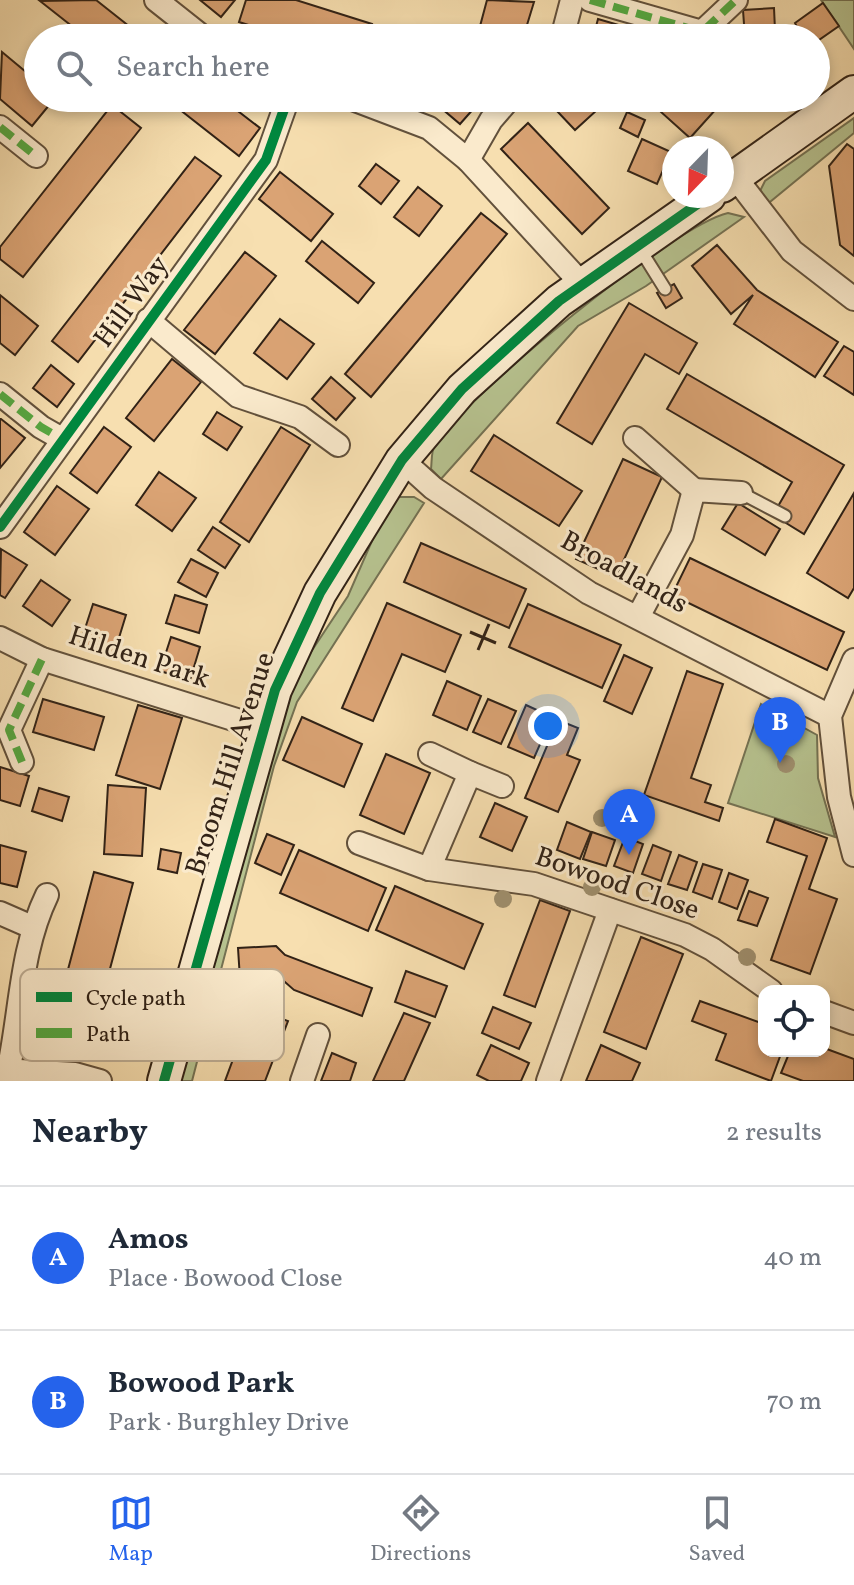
<!DOCTYPE html>
<html lang="en">
<head>
<meta charset="utf-8">
<style>
  body { margin:0; font-family:Vollkorn,serif; background:#f2f2f3; color:#1f2937 }
  .controls { position:absolute; right:24px; bottom:24px; display:grid; overflow:hidden; border-radius:16px; box-shadow:0 4px 12px #0003 }
  .controls button { width:72px; height:72px; display:grid; place-items:center; padding:0; border:0; border-bottom:2px solid #e0e1e3; background:#fff; color:#1f2937; font:40px sans-serif }
  .compass { position:absolute; left:662px; top:136px; width:72px; height:72px; border-radius:50%; background:#fff; box-shadow:0 4px 12px #0003; rotate:203deg }
  .you { position:absolute; left:548px; top:726px; width:28px; height:28px; margin:-20px; border:6px solid #fff; border-radius:50%; background:#1a73e8; box-shadow:0 0 0 12px #1a73e833 }
  .badge { display:grid; place-items:center; width:52px; height:52px; border-radius:50%; background:#2563eb; color:#fff; font-size:26px; font-weight:700 }
  .pin { position:absolute; translate:-50% -66px; filter:drop-shadow(0 2px 4px #0008) }
  .pin::after { content:''; position:absolute; top:42px; width:28px; height:24px; background:inherit; clip-path:polygon(0 0,100% 0,50% 100%) }
  .list { margin:0; padding:0; list-style:none }
  h2 { display:flex; justify-content:space-between; align-items:center; height:104px; margin:0; padding:0 32px; font-size:34px }
  h2 small { font-size:26px; font-weight:400; color:#747a83 }
  .list li { display:grid; grid-template-columns:52px 1fr auto; gap:24px; align-items:center; box-sizing:border-box; height:144px; padding:0 32px; border-top:2px solid #e0e1e3 }
  .list b { display:block; font-size:30px; white-space:nowrap }
  .list p { margin:0; font-size:26px; white-space:nowrap; color:#747a83 }
  .list em { font-size:26px; font-style:normal; color:#747a83 }
  .icon { flex:none; width:44px; height:44px; fill:none; stroke:currentColor; stroke-width:2; stroke-linecap:round; stroke-linejoin:round }
  .map { position:relative; flex:none; width:854px; height:1081px; overflow:hidden }
  .search { position:absolute; background:#fff; box-shadow:0 4px 12px #0003; left:24px; right:24px; top:24px; height:88px; display:flex; align-items:center; gap:20px; box-sizing:border-box; padding:0 28px; border-radius:44px; color:#747a83; font-size:30px }
  .sheet { height:392px; background:#fff }
  nav { display:flex; justify-content:space-around; align-items:center; box-sizing:border-box; height:112px; border-top:2px solid #e0e1e3; background:#fff; font-size:22px; color:#747a83 }
  nav a { display:grid; justify-items:center; gap:4px }
  nav .on { color:#2563eb }
  .map>svg:first-child { display:block }
</style>
</head>
<body>
<div class="map">
<svg width="854" height="1081" viewBox="0 0 854 1081">
  <rect width="100%" height="100%" fill="#f7dfb0"/>
  <filter id="stains"><feTurbulence type="fractalNoise" baseFrequency=".0025" numOctaves="4"/><feColorMatrix values="0 0 0 0 .2 0 0 0 0 .09 0 0 0 0 .02 0 0 0 .5 -.17"/></filter>
  <radialGradient id="worn" r=".72"><stop offset=".6" stop-color="#630" stop-opacity="0"/><stop offset="1" stop-color="#630" stop-opacity=".3"/></radialGradient>
  <!-- green -->
  <g fill="#b7c390" stroke="#747253" stroke-width="2">
    <path d="M 821,0 L 854,0 L 854,49 Z"/>
    <path d="M 854,118 L 854,133 L 765,206 L 760,191 L 765,181 Z"/>
    <path d="M 728,213 L 744,217 L 646,286 L 578,326 L 441,479 L 431,469 C 432,461 431,451 435,445 C 467,395 674,225 728,213 Z"/>
    <path d="M 395,497 L 414,497 L 424,503 L 297,702 L 274,766 L 192,1081 L 177,1081 L 295,676 L 348,596 L 385,511 Z"/>
    <path d="M 761,704 L 817,735 L 818,778 L 835,837 L 728,803 Z"/>
  </g>
  <!-- building -->
  <g fill="#daa374" stroke="#312216" stroke-width="2">
    <path d="M 96,0 L 144,38 L 87,38 L 40,1 Z"/>
    <path d="M 200,0 L 235,0 L 221,17 Z"/>
    <path d="M 246,0 L 296,0 L 372,24 L 370,31 L 392,38 L 290,38 L 239,22 Z"/>
    <path d="M 487,0 L 534,2 L 523,38 L 489,38 L 479,30 Z"/>
    <path d="M 823,3 L 839,26 L 816,42 L 816,38 L 805,38 L 800,31 L 796,32 L 796,38 L 745,38 L 743,10 L 774,8 L 775,30 L 798,29 L 795,23 Z"/>
    <path d="M 598,19 L 646,33 L 645,38 L 593,38 Z"/>
    <path d="M 2,52 L 38,82 L 38,98 L 55,98 L 32,126 L 0,99 Z"/>
    <path d="M 165,98 L 221,98 L 260,128 L 239,156 Z"/>
    <path d="M 437,98 L 483,98 L 460,124 L 434,102 Z"/>
    <path d="M 568,98 L 586,98 L 597,110 L 575,130 L 556,110 Z"/>
    <path d="M 673,98 L 726,98 L 690,138 L 661,112 Z"/>
    <path d="M 112,105 L 141,128 L 23,277 L 0,259 L 0,247 Z"/>
    <path d="M 627,112 L 645,120 L 638,137 L 620,128 Z"/>
    <path d="M 528,123 L 609,208 L 582,234 L 501,149 Z"/>
    <path d="M 642,139 L 671,152 L 657,184 L 628,171 Z"/>
    <path d="M 847,144 L 854,149 L 854,256 L 840,245 L 829,166 Z"/>
    <path d="M 195,157 L 221,176 L 78,362 L 52,341 Z"/>
    <path d="M 376,164 L 399,181 L 381,204 L 359,186 Z"/>
    <path d="M 280,172 L 333,214 L 311,241 L 259,199 Z"/>
    <path d="M 418,187 L 442,206 L 419,236 L 394,217 Z"/>
    <path d="M 481,213 L 507,234 L 371,397 L 345,374 Z"/>
    <path d="M 322,241 L 374,283 L 358,303 L 306,261 Z"/>
    <path d="M 717,245 L 757,290 L 838,342 L 815,377 L 734,324 L 753,295 L 731,314 L 692,266 Z"/>
    <path d="M 245,252 L 276,276 L 215,354 L 184,330 Z"/>
    <path d="M 674,284 L 682,298 L 666,308 L 657,293 Z"/>
    <path d="M 0,295 L 38,326 L 15,355 L 0,343 Z"/>
    <path d="M 629,303 L 697,343 L 679,374 L 645,354 L 592,444 L 557,423 Z"/>
    <path d="M 280,319 L 314,344 L 287,379 L 254,353 Z"/>
    <path d="M 844,346 L 854,352 L 854,395 L 824,376 Z"/>
    <path d="M 172,359 L 201,382 L 154,441 L 126,418 Z"/>
    <path d="M 51,365 L 74,384 L 57,407 L 33,388 Z"/>
    <path d="M 687,374 L 844,465 L 804,534 L 773,515 L 792,482 L 667,409 Z"/>
    <path d="M 331,377 L 355,398 L 336,420 L 312,399 Z"/>
    <path d="M 217,412 L 242,427 L 227,450 L 203,434 Z"/>
    <path d="M 1,419 L 25,438 L 0,468 L 0,419 Z"/>
    <path d="M 104,427 L 131,447 L 97,493 L 70,473 Z"/>
    <path d="M 281,427 L 310,445 L 249,542 L 220,522 Z"/>
    <path d="M 494,435 L 582,491 L 559,526 L 471,471 Z"/>
    <path d="M 623,459 L 662,477 L 616,577 L 576,559 Z"/>
    <path d="M 159,472 L 196,498 L 172,531 L 136,505 Z"/>
    <path d="M 57,486 L 89,509 L 55,555 L 24,532 Z"/>
    <path d="M 854,493 L 854,588 L 848,598 L 807,573 Z"/>
    <path d="M 738,503 L 780,529 L 765,555 L 722,529 Z"/>
    <path d="M 213,527 L 240,545 L 225,568 L 198,550 Z"/>
    <path d="M 421,543 L 526,589 L 509,628 L 404,582 Z"/>
    <path d="M 1,549 L 27,565 L 5,598 L 0,595 Z"/>
    <path d="M 690,558 L 844,632 L 827,670 L 672,595 Z"/>
    <path d="M 191,559 L 218,573 L 206,597 L 178,582 Z"/>
    <path d="M 41,580 L 70,600 L 52,626 L 23,606 Z"/>
    <path d="M 175,595 L 207,605 L 199,633 L 166,623 Z"/>
    <path d="M 387,603 L 461,635 L 445,672 L 402,654 L 373,721 L 342,708 Z"/>
    <path d="M 93,604 L 126,615 L 114,654 L 80,644 Z"/>
    <path d="M 528,604 L 621,645 L 602,688 L 509,647 Z"/>
    <path d="M 171,637 L 200,647 L 190,680 L 160,671 Z"/>
    <path d="M 624,655 L 652,668 L 632,714 L 604,701 Z"/>
    <path d="M 687,671 L 723,684 L 691,778 L 711,785 L 705,802 L 723,808 L 719,821 L 644,795 Z"/>
    <path d="M 447,681 L 481,696 L 467,730 L 433,715 Z"/>
    <path d="M 43,699 L 104,717 L 94,750 L 33,732 Z"/>
    <path d="M 488,699 L 516,711 L 501,744 L 473,732 Z"/>
    <path d="M 138,705 L 182,718 L 160,789 L 116,775 Z"/>
    <path d="M 526,705 L 552,717 L 534,758 L 508,747 Z"/>
    <path d="M 302,717 L 362,744 L 344,787 L 283,760 Z"/>
    <path d="M 558,720 L 578,728 L 567,755 L 580,760 L 558,812 L 525,798 Z"/>
    <path d="M 386,754 L 430,773 L 404,834 L 360,815 Z"/>
    <path d="M 0,767 L 29,776 L 20,806 L 0,800 Z"/>
    <path d="M 108,785 L 146,788 L 142,856 L 104,854 Z"/>
    <path d="M 39,788 L 69,797 L 62,821 L 32,811 Z"/>
    <path d="M 495,803 L 527,817 L 512,851 L 480,837 Z"/>
    <path d="M 775,819 L 827,838 L 809,889 L 837,899 L 810,974 L 771,960 L 807,856 L 767,842 Z"/>
    <path d="M 567,822 L 591,832 L 580,859 L 557,850 Z"/>
    <path d="M 592,832 L 615,840 L 606,866 L 583,859 Z"/>
    <path d="M 267,834 L 294,845 L 281,875 L 255,863 Z"/>
    <path d="M 625,837 L 643,844 L 633,873 L 614,866 Z"/>
    <path d="M 0,845 L 26,852 L 17,887 L 0,883 Z"/>
    <path d="M 653,845 L 671,852 L 661,881 L 642,874 Z"/>
    <path d="M 161,849 L 181,853 L 177,873 L 158,869 Z"/>
    <path d="M 299,850 L 386,888 L 368,931 L 280,893 Z"/>
    <path d="M 679,855 L 697,862 L 687,890 L 668,884 Z"/>
    <path d="M 703,864 L 722,870 L 712,899 L 693,892 Z"/>
    <path d="M 94,872 L 133,883 L 89,1047 L 50,1037 Z"/>
    <path d="M 729,873 L 748,880 L 737,909 L 719,902 Z"/>
    <path d="M 395,886 L 483,924 L 464,969 L 376,930 Z"/>
    <path d="M 749,891 L 768,898 L 757,926 L 738,920 Z"/>
    <path d="M 540,900 L 570,911 L 535,1007 L 504,995 Z"/>
    <path d="M 641,937 L 683,954 L 646,1049 L 604,1032 Z"/>
    <path d="M 276,946 L 285,955 L 372,988 L 362,1016 L 294,990 L 277,975 L 245,977 L 236,999 L 218,991 L 225,974 L 240,979 L 238,948 Z"/>
    <path d="M 406,971 L 447,986 L 435,1017 L 395,1002 Z"/>
    <path d="M 700,1001 L 764,1024 L 764,1051 L 782,1051 L 771,1081 L 716,1060 L 726,1034 L 692,1021 Z"/>
    <path d="M 493,1007 L 531,1023 L 519,1049 L 482,1033 Z"/>
    <path d="M 252,1008 L 288,1021 L 265,1081 L 225,1081 Z"/>
    <path d="M 404,1013 L 430,1023 L 404,1081 L 373,1081 Z"/>
    <path d="M 491,1045 L 529,1063 L 521,1081 L 489,1081 L 477,1075 Z"/>
    <path d="M 601,1045 L 640,1063 L 632,1081 L 586,1081 Z"/>
    <path d="M 824,1048 L 854,1059 L 854,1081 L 803,1081 L 781,1073 L 790,1051 L 824,1051 Z"/>
    <path d="M 332,1053 L 356,1063 L 350,1081 L 321,1081 Z"/>
  </g>
  <g fill="none" stroke-linecap="round" stroke-linejoin="round">
    <defs>
      <g id="lane">
        <path d="M 640,249 L 665,289"/>
        <path d="M 741,493 L 785,516"/>
      </g>
      <g id="street">
        <path d="M 156,0 L 204,38"/>
        <path d="M 590,0 L 702,32 L 736,0"/>
        <path d="M 562,38 L 572,0"/>
        <path d="M 350,98 L 429,128 L 468,160 L 582,284"/>
        <path d="M 0,127 L 36,156"/>
        <path d="M 468,160 L 491,120 L 510,98"/>
        <path d="M 735,177 L 792,251 L 854,299"/>
        <path d="M 148,320 L 238,396 L 300,417 L 338,445"/>
        <path d="M 0,394 L 41,427 L 62,439"/>
        <path d="M 635,438 L 694,490"/>
        <path d="M 402,460 L 433,488 L 589,593 L 830,716"/>
        <path d="M 0,527 L 266,160 L 288,98"/>
        <path d="M 638,617 L 682,535 L 694,490 L 741,493"/>
        <path d="M 0,638 L 42,659 L 262,728"/>
        <path d="M 854,660 L 830,716 L 839,797 L 854,855"/>
        <path d="M 430,754 L 470,773"/>
        <path d="M 22,762 L 9,730 L 42,659"/>
        <path d="M 359,843 L 429,869 L 534,884 L 685,935 L 712,949 L 771,991"/>
        <path d="M 429,869 L 470,773 L 502,786"/>
        <path d="M 0,913 L 32,927"/>
        <path d="M 824,1012 L 854,1023"/>
        <path d="M 0,1070 L 75,1074 L 100,1081"/>
        <path d="M 8,1072 C 21,1012 20,951 47,895"/>
        <path d="M 302,1081 L 318,1035"/>
        <path d="M 548,1081 L 610,910"/>
      </g>
      <g id="secondary">
        <path d="M 722,186 L 854,92"/>
        <path d="M 164,1081 L 275,690 L 320,593 L 402,460 L 462,389 L 559,301 L 709,196"/>
      </g>
    </defs>
    <!-- lane casing -->
    <use href="#lane" stroke="#62513c" stroke-width="15"/>
    <!-- street casing -->
    <use href="#street" stroke="#62513c" stroke-width="26"/>
    <!-- secondary casing -->
    <use href="#secondary" stroke="#312216" stroke-width="36"/>
    <!-- lane -->
    <use href="#lane" stroke="#faeacc" stroke-width="11"/>
    <!-- street -->
    <use href="#street" stroke="#faeacc" stroke-width="22"/>
    <!-- secondary -->
    <use href="#secondary" stroke="#faeacc" stroke-width="32"/>
    <!-- quiet -->
    <g stroke="#54aa42" stroke-width="8" stroke-dasharray="16 8" stroke-linecap="butt">
      <path d="M 590,0 L 702,32 L 736,0"/>
      <path d="M 0,127 L 36,156"/>
      <path d="M 0,394 L 41,427 L 62,439"/>
      <path d="M 22,762 L 9,730 L 42,659"/>
    </g>
    <defs>
      <g id="cycleway">
        <path d="M 0,527 L 266,160 L 288,98"/>
        <path d="M 164,1081 L 275,690 L 320,593 L 402,460 L 462,389 L 559,301 L 709,196"/>
      </g>
    </defs>
    <!-- cycleway casing -->
    <use href="#cycleway" stroke="#faeacc" stroke-width="15"/>
    <!-- cycleway -->
    <use href="#cycleway" stroke="#00873e" stroke-width="10"/>
  </g>
  <!-- trees -->
  <g fill="#a09170">
    <circle cx="786" cy="764" r="9"/>
    <circle cx="602" cy="818" r="9"/>
    <circle cx="592" cy="887" r="9"/>
    <circle cx="503" cy="899" r="9"/>
    <circle cx="747" cy="957" r="9"/>
  </g>
  <!-- ticks -->
  <path fill="none" stroke="#312216" stroke-width="3" d="M 470,632 L 496,643M 478,650 L 489,624"/>
  <g text-anchor="middle" dominant-baseline="central" stroke-width="6" stroke-linejoin="round" paint-order="stroke">
    <!-- street labels -->
    <g font-size="28" fill="#312216" stroke="#faeacc">
      <text transform="translate(132 302) rotate(-54)">Hill Way</text>
      <text transform="translate(624 573) rotate(29)">Broadlands</text>
      <text transform="translate(139 658) rotate(18)">Hilden Park</text>
      <text transform="translate(231 764) rotate(-72)">Broom Hill Avenue</text>
      <text transform="translate(617 884) rotate(19)">Bowood Close</text>
    </g>
  </g>
  <!-- legend -->
  <rect x="20" y="969" width="264" height="92" rx="12" fill="#faeacc" stroke="#beae95" stroke-width="2"/>
  <rect x="36" y="992" width="36" height="10" fill="#00873e"/>
  <rect x="36" y="1028" width="36" height="10" fill="#54aa42"/>
  <g font-size="22" fill="#312216">
    <text x="86" y="1005">Cycle path</text>
    <text x="86" y="1041">Path</text>
  </g>
  <rect width="100%" height="100%" filter="url(#stains)"/>
  <rect width="100%" height="100%" fill="url(#worn)"/>
</svg>
<div class="controls">
<button><svg class="icon" aria-label="locate" viewBox="0 0 24 24"><circle cx="12" cy="12" r="6"/><path d="M12 2v4M12 18v4M2 12h4M18 12h4"/></svg></button>
</div>
<svg class="compass" viewBox="-18 -18 36 36"><path d="M0-13l5 13h-10z" fill="#e53935"/><path d="M0 13l5-13h-10z" fill="#747a83"/></svg>
<div class="you"></div>
<div class="pin badge" style="left:629px;top:855px">A</div>
<div class="pin badge" style="left:780px;top:763px">B</div>
<div class="search"><svg class="icon" aria-label="search" viewBox="0 0 24 24"><circle cx="10" cy="10" r="6"/><path d="M15 15l6 6"/></svg>Search here</div>
</div>
<section class="sheet">
<h2>Nearby<small>2 results</small></h2>
<ul class="list">
<li><span class="badge">A</span><div><b>Amos</b><p>Place · Bowood Close</p></div><em>40 m</em></li>
<li><span class="badge">B</span><div><b>Bowood Park</b><p>Park · Burghley Drive</p></div><em>70 m</em></li>
</ul>
</section>
<nav>
<a class="on"><svg class="icon" aria-label="map" viewBox="0 0 24 24"><path d="M3 6l6-2 6 2 6-2v14l-6 2-6-2-6 2zM9 4v14M15 6v14"/></svg>Map</a>
<a><svg class="icon" aria-label="directions" viewBox="0 0 24 24"><path d="M12 3l9 9-9 9-9-9zM9 14v-3h6M13 9l2 2-2 2"/></svg>Directions</a>
<a><svg class="icon" aria-label="saved" viewBox="0 0 24 24"><path d="M7 4h10v16l-5-4-5 4z"/></svg>Saved</a>
</nav>
</body>
</html>
